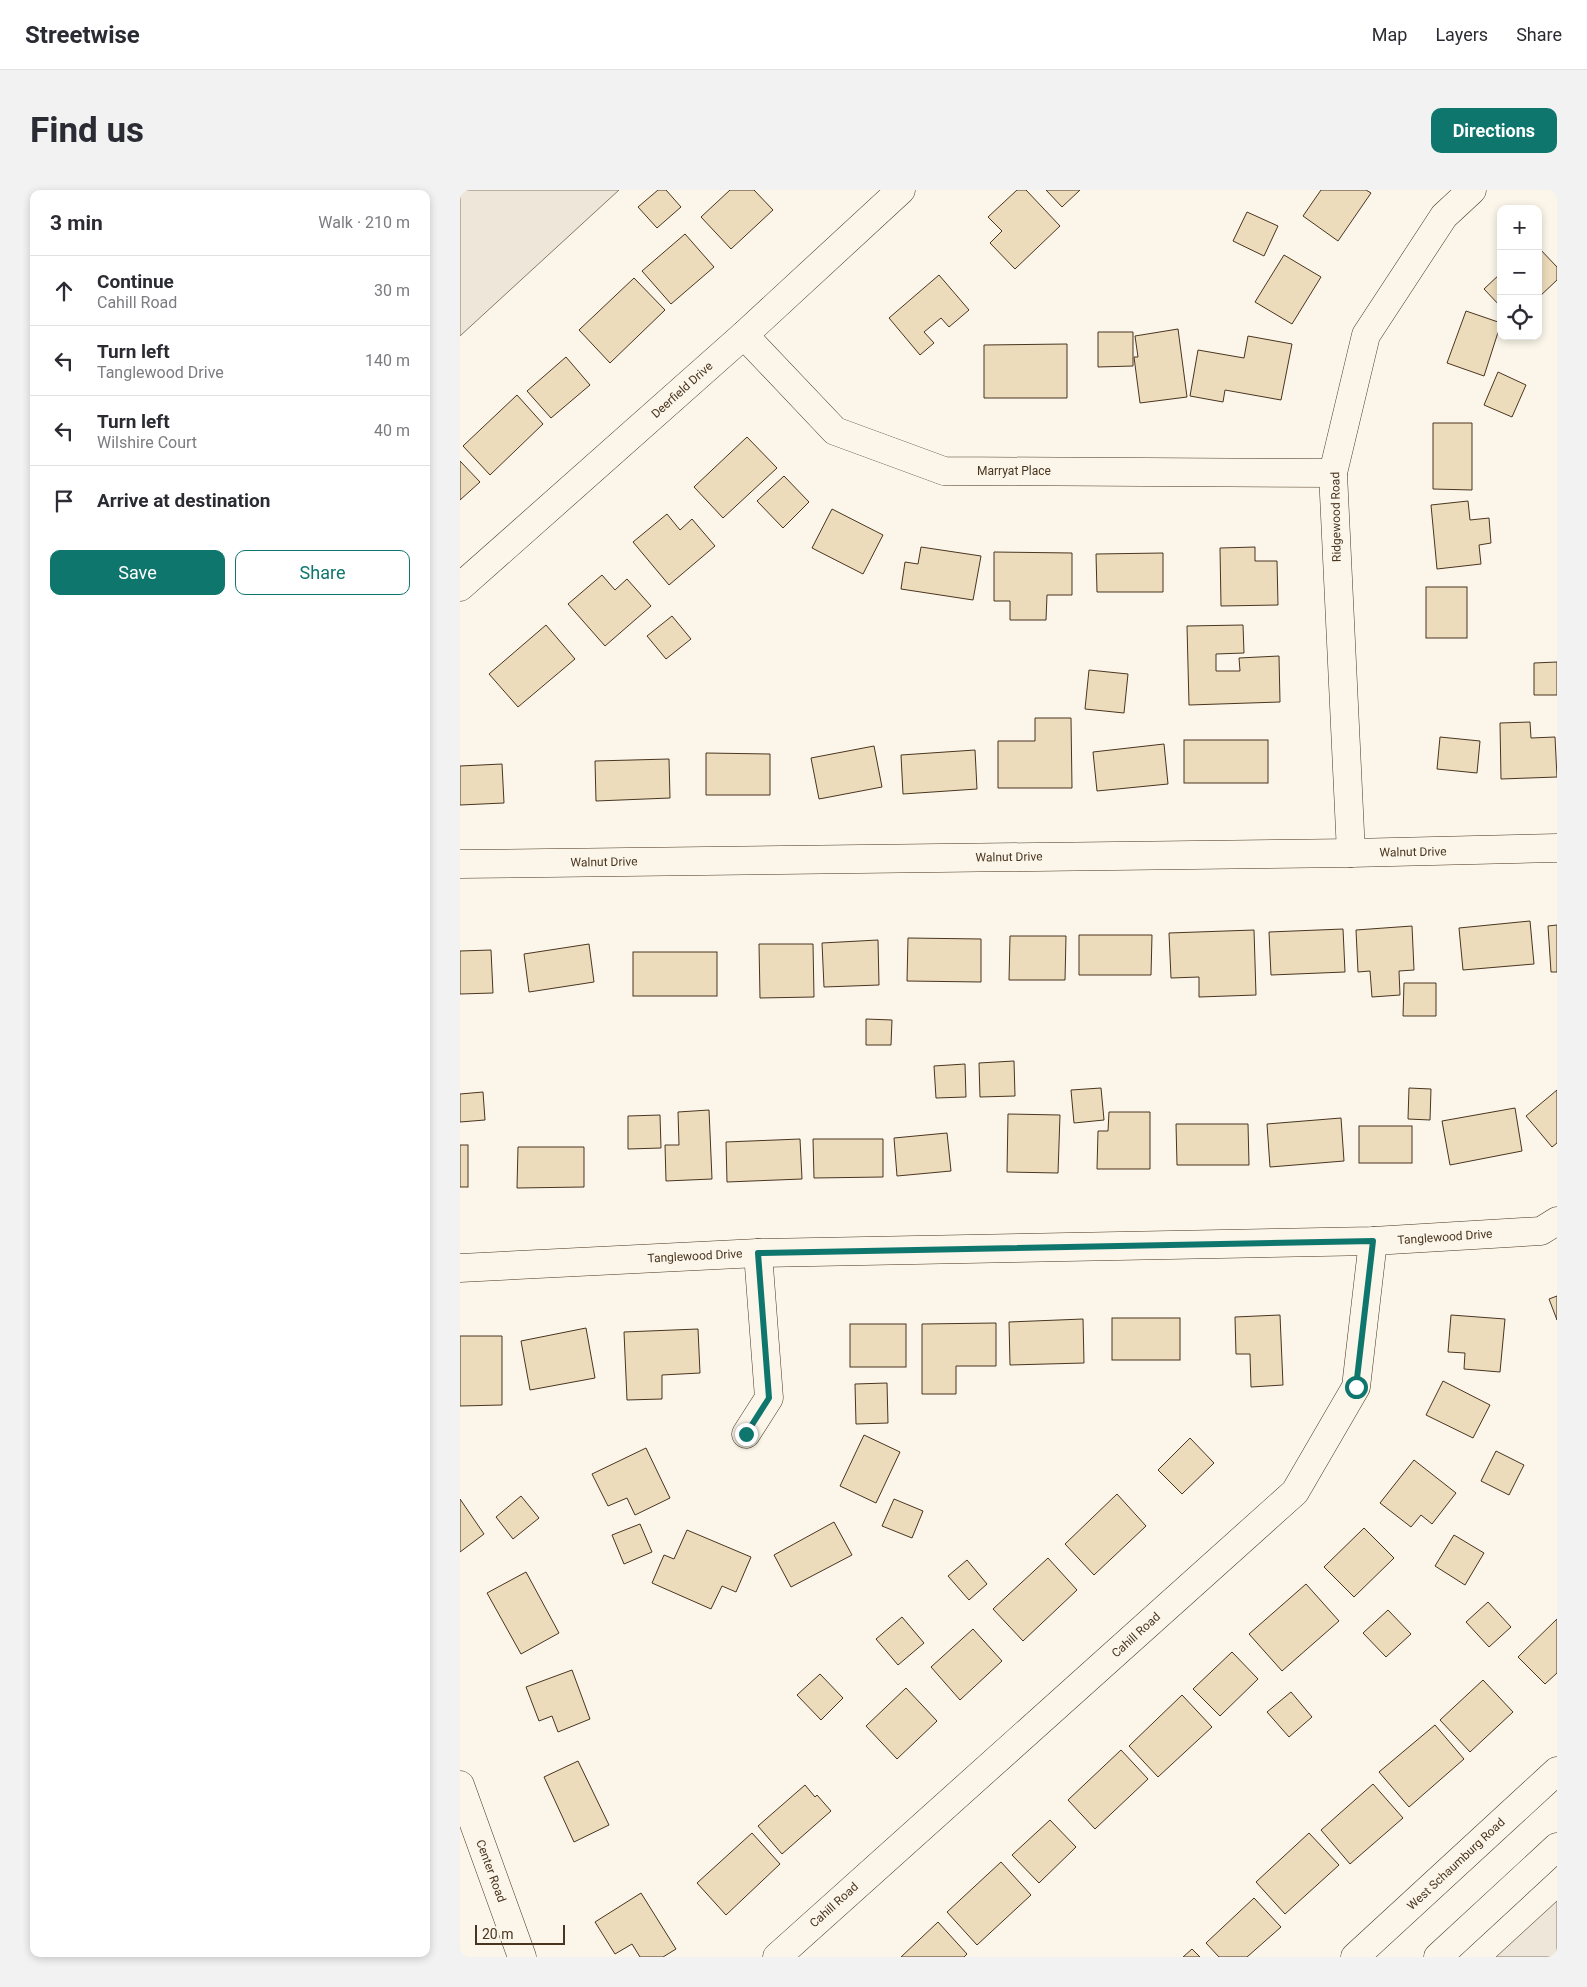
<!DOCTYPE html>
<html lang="en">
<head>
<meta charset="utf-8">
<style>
  body { margin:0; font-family:Roboto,sans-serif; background:#f2f2f3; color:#2b2b33 }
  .controls { position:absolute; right:15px; top:15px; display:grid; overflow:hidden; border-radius:10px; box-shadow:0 2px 8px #0003 }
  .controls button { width:45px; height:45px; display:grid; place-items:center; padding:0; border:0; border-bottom:1px solid #e1e1e2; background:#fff; color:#2b2b33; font:25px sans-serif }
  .scale { position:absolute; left:15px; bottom:12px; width:90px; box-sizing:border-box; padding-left:5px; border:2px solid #4a3520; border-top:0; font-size:14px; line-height:18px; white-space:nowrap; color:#4a3520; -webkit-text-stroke:4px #fbf6e9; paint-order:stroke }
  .stop { position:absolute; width:15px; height:15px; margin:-11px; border:4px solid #0f766e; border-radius:50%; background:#fff }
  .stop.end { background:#0f766e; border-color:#fff; box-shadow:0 1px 5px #0008 }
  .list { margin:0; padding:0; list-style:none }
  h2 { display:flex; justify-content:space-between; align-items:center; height:65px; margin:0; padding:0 20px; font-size:21px }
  h2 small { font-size:16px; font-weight:400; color:#7c7c81 }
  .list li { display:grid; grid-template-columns:32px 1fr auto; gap:15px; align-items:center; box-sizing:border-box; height:70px; padding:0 20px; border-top:1px solid #e1e1e2 }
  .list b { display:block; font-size:19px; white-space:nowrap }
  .list p { margin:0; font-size:16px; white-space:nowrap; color:#7c7c81 }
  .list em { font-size:16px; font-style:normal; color:#7c7c81 }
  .actions { display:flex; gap:10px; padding:15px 20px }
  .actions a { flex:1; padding:11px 0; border:1px solid #0f766e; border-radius:10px; text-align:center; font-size:18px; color:#0f766e }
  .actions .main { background:#0f766e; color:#fff }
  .icon { flex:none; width:28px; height:28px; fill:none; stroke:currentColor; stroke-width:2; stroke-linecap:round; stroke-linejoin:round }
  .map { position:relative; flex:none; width:1097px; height:1767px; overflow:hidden; border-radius:10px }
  header { display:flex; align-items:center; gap:30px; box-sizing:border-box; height:70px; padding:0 25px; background:#fff; border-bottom:1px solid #e1e1e2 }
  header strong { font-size:24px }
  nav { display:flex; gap:28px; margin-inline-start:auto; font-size:18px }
  .intro { display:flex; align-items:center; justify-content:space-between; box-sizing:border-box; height:120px; padding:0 30px }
  h1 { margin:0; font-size:35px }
  .button { padding:12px 22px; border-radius:10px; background:#0f766e; color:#fff; font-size:18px; font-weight:700 }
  main { display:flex; gap:30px; padding:0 30px }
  aside { flex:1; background:#fff; border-radius:10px; box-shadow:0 2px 8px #0003 }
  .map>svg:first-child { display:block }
</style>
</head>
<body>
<header>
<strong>Streetwise</strong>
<nav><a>Map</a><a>Layers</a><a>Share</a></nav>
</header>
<div class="intro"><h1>Find us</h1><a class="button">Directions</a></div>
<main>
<aside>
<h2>3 min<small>Walk · 210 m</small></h2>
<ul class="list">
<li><svg class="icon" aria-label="ahead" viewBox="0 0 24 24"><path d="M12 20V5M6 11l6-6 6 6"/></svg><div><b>Continue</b><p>Cahill Road</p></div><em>30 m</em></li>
<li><svg class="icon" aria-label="left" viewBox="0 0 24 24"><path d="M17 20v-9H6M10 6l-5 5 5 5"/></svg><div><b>Turn left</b><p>Tanglewood Drive</p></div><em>140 m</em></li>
<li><svg class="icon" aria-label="left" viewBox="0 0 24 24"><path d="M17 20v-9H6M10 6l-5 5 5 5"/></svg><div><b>Turn left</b><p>Wilshire Court</p></div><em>40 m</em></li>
<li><svg class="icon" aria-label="arrive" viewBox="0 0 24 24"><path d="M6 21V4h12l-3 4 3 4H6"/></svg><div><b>Arrive at destination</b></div></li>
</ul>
<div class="actions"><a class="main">Save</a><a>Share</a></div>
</aside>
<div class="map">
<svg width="1097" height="1767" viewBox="0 0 1097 1767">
  <rect width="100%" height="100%" fill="#fbf6e9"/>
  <!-- green -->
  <g fill="#ede6d9" stroke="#887966">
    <path d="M 0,0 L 159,0 L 0,146 Z"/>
    <path d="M 1097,1711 L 1097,1767 L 1036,1767 Z"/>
  </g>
  <!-- building -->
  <g fill="#ecdcbc" stroke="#4a3520">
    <path d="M 198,0 L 206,0 L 221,17 L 197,38 L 178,17 Z"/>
    <path d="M 270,0 L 294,0 L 313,20 L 271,59 L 241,27 Z"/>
    <path d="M 557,0 L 566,0 L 600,36 L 555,79 L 530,53 L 542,41 L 528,27 Z"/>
    <path d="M 586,0 L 620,0 L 602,17 Z"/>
    <path d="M 861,0 L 906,0 L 911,3 L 878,51 L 843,26 Z"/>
    <path d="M 787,22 L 818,36 L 804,66 L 773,51 Z"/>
    <path d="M 225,44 L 254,77 L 211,114 L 182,81 Z"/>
    <path d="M 1078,57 L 1097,77 L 1097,90 L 1078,108 Z"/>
    <path d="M 824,65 L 861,87 L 832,134 L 795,112 Z"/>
    <path d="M 1041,83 L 1041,117 L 1024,99 Z"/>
    <path d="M 479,85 L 509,120 L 489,137 L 481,128 L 464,142 L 474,153 L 460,165 L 429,128 Z"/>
    <path d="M 174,88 L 205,120 L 150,173 L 119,140 Z"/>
    <path d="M 1006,121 L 1041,133 L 1024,186 L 987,173 Z"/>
    <path d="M 718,139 L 727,207 L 680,213 L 674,167 L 678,167 L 675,146 Z"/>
    <path d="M 638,142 L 673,142 L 673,176 L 638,177 Z"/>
    <path d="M 788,146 L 832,154 L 821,210 L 765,200 L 763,212 L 730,206 L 738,160 L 784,168 Z"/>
    <path d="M 607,154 L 607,208 L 524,208 L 524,155 Z"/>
    <path d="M 106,167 L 130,195 L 91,228 L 67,201 Z"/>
    <path d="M 1038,182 L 1066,195 L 1052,227 L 1024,215 Z"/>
    <path d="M 57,205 L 83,234 L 30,285 L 3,256 Z"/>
    <path d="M 973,233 L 1012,233 L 1012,300 L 973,299 Z"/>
    <path d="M 287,247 L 317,278 L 263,328 L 234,297 Z"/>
    <path d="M 0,271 L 20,292 L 0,310 Z"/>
    <path d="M 324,286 L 349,312 L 323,338 L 297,311 Z"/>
    <path d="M 1008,311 L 1010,330 L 1029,328 L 1031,353 L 1019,355 L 1021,374 L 977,379 L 971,315 Z"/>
    <path d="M 372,319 L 423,345 L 403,384 L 352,358 Z"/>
    <path d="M 207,324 L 220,340 L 232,329 L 255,356 L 209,395 L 173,352 Z"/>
    <path d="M 461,357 L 521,366 L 513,410 L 441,399 L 445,372 L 458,374 Z"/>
    <path d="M 795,357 L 795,371 L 817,371 L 818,415 L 761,416 L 760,358 Z"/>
    <path d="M 534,362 L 612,363 L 612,405 L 587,405 L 586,430 L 550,430 L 550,411 L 534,411 Z"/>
    <path d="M 703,363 L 703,402 L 637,402 L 636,364 Z"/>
    <path d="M 142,385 L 155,400 L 167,389 L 191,416 L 145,456 L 108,414 Z"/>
    <rect x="966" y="397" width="41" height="51"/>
    <path d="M 212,426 L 231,449 L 206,469 L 187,446 Z"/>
    <path d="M 86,435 L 115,469 L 58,517 L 29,484 Z"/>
    <path d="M 783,435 L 784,463 L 756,464 L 756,481 L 780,481 L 779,468 L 819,466 L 820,512 L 729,515 L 727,436 Z"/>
    <path d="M 1097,472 L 1097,505 L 1074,505 L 1074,473 Z"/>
    <path d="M 629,480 L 668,484 L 664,523 L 625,519 Z"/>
    <path d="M 575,528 L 611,528 L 612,598 L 538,598 L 538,551 L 575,551 Z"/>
    <path d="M 1070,532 L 1071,548 L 1095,547 L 1097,587 L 1041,589 L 1040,533 Z"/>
    <path d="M 980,547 L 1020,551 L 1017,583 L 977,579 Z"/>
    <rect x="724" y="550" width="84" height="43"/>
    <path d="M 704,554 L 708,594 L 637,601 L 633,562 Z"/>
    <path d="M 414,556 L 422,597 L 359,609 L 351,568 Z"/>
    <path d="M 515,560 L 517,599 L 443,604 L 441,565 Z"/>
    <path d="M 246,563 L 310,564 L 310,605 L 246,605 Z"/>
    <path d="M 209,569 L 210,608 L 136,611 L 135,571 Z"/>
    <path d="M 42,574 L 44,613 L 0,615 L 0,576 Z"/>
    <path d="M 1070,731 L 1074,774 L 1003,780 L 999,738 Z"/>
    <path d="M 1097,735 L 1097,782 L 1091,782 L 1088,736 Z"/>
    <path d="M 952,736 L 954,780 L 939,781 L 940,805 L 912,807 L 910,781 L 898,782 L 896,740 Z"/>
    <path d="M 883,739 L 885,782 L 811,785 L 809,742 Z"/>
    <path d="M 794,740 L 796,805 L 739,807 L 739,787 L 711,788 L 709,743 Z"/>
    <path d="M 619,745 L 692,745 L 691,785 L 619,785 Z"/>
    <path d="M 550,746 L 606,746 L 605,790 L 549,790 Z"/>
    <path d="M 448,748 L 521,749 L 521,792 L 447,791 Z"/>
    <path d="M 418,750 L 419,795 L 364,797 L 362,753 Z"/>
    <path d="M 129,754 L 134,792 L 69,802 L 64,764 Z"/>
    <path d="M 299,754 L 353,754 L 354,807 L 300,808 Z"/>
    <path d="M 31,760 L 33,803 L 0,804 L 0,761 Z"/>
    <rect x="173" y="762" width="84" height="44"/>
    <path d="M 944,793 L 976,793 L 976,826 L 943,826 Z"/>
    <path d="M 406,829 L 432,830 L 431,855 L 406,855 Z"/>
    <path d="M 554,871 L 555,906 L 520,907 L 519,873 Z"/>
    <path d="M 505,874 L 506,907 L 476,908 L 474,876 Z"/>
    <path d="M 641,898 L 644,930 L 614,933 L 611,900 Z"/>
    <path d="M 949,898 L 971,899 L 970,930 L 948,929 Z"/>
    <path d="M 1097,900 L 1097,953 L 1092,957 L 1066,926 Z"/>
    <path d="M 23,902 L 25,930 L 0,932 L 0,904 Z"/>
    <path d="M 1055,918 L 1062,961 L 990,975 L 982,931 Z"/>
    <path d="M 249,920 L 252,989 L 206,991 L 205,955 L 219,955 L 218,922 Z"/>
    <path d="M 649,922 L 690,922 L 690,979 L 637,979 L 638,941 L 648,941 Z"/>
    <path d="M 548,924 L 600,925 L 598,983 L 547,982 Z"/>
    <path d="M 200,925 L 201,958 L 168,959 L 168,926 Z"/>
    <path d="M 881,928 L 884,971 L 810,977 L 807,934 Z"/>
    <path d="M 716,934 L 788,934 L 789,975 L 717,975 Z"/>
    <rect x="899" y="936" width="53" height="37"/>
    <path d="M 487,943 L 491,981 L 437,986 L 434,948 Z"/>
    <path d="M 340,949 L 342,989 L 267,992 L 266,952 Z"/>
    <path d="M 353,949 L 423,949 L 423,987 L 354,988 Z"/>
    <rect x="0" y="955" width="8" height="42"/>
    <path d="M 58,957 L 124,957 L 124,997 L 57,998 Z"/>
    <path d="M 1097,1106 L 1097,1130 L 1089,1109 Z"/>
    <path d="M 820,1125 L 823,1195 L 791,1197 L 790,1164 L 776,1164 L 775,1127 Z"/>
    <path d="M 991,1125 L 1045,1129 L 1040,1182 L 1004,1179 L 1005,1163 L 988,1162 Z"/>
    <rect x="652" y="1128" width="68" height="42"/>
    <path d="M 623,1129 L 624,1173 L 550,1175 L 549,1132 Z"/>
    <path d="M 536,1133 L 536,1176 L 496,1176 L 496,1204 L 462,1204 L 462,1134 Z"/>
    <rect x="390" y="1134" width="56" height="43"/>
    <path d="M 126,1138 L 135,1188 L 70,1200 L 61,1151 Z"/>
    <path d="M 238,1139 L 240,1183 L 202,1185 L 202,1209 L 167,1210 L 164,1142 Z"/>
    <path d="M 0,1146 L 42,1146 L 42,1215 L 0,1216 Z"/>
    <path d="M 983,1191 L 1030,1215 L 1013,1248 L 966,1225 Z"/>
    <path d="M 427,1193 L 428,1233 L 396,1234 L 395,1194 Z"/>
    <path d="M 404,1245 L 440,1262 L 416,1313 L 380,1296 Z"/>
    <path d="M 730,1248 L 754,1273 L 722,1304 L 698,1280 Z"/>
    <path d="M 186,1258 L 210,1308 L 175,1325 L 167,1308 L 148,1316 L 132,1284 Z"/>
    <path d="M 1036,1261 L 1064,1275 L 1049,1305 L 1021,1291 Z"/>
    <path d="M 954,1270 L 996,1303 L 972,1334 L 961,1325 L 951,1337 L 920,1313 Z"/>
    <path d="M 657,1304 L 686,1336 L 634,1385 L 605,1354 Z"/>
    <path d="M 61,1306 L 79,1328 L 53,1349 L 36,1327 Z"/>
    <path d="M 0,1309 L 24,1344 L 0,1362 Z"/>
    <path d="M 434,1309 L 463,1321 L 452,1348 L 422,1336 Z"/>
    <path d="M 374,1332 L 392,1365 L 331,1397 L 314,1365 Z"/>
    <path d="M 180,1334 L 192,1362 L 164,1374 L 152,1345 Z"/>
    <path d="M 904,1338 L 934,1368 L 894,1407 L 864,1377 Z"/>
    <path d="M 227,1340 L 291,1367 L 276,1402 L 262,1396 L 251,1419 L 192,1393 L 204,1365 L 214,1369 Z"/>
    <path d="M 994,1345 L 1024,1363 L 1005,1395 L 975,1376 Z"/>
    <path d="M 588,1368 L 617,1400 L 563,1451 L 533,1419 Z"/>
    <path d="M 507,1370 L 527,1394 L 509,1410 L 488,1386 Z"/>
    <path d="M 66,1382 L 99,1443 L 61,1464 L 27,1403 Z"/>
    <path d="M 846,1394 L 879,1431 L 822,1481 L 789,1444 Z"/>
    <path d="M 1028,1412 L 1051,1437 L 1029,1457 L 1006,1432 Z"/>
    <path d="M 928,1420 L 951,1444 L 926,1467 L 903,1443 Z"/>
    <path d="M 442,1427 L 464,1453 L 438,1475 L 416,1449 Z"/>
    <path d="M 1097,1429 L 1097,1483 L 1085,1494 L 1058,1467 Z"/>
    <path d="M 513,1439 L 542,1471 L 500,1510 L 471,1477 Z"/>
    <path d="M 772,1462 L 798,1489 L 760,1526 L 733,1499 Z"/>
    <path d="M 112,1480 L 130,1529 L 98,1542 L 92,1526 L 79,1531 L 66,1497 Z"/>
    <path d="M 360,1484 L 383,1508 L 361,1530 L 337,1505 Z"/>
    <path d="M 1023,1490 L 1053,1522 L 1010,1562 L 980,1530 Z"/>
    <path d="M 446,1498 L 477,1531 L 437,1569 L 406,1536 Z"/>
    <path d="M 831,1502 L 852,1527 L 829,1547 L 807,1522 Z"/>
    <path d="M 722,1505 L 752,1537 L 698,1587 L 669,1556 Z"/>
    <path d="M 975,1535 L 1004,1569 L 949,1617 L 919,1582 Z"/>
    <path d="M 661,1560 L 688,1589 L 635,1639 L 608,1610 Z"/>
    <path d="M 118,1571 L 149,1635 L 114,1652 L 84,1587 Z"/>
    <path d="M 913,1594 L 943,1628 L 890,1674 L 861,1640 Z"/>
    <path d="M 345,1595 L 355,1607 L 357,1605 L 371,1621 L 322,1664 L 298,1636 Z"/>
    <path d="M 590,1630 L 616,1657 L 579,1693 L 552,1665 Z"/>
    <path d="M 292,1643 L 320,1674 L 266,1725 L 237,1693 Z"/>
    <path d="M 849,1643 L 879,1675 L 825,1724 L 796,1692 Z"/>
    <path d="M 541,1672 L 571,1705 L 517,1755 L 487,1722 Z"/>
    <path d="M 181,1703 L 216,1759 L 203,1767 L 180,1767 L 172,1754 L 155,1764 L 135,1732 Z"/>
    <path d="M 794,1708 L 821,1737 L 787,1767 L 759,1767 L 746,1753 Z"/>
    <path d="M 478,1732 L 507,1764 L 504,1767 L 441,1767 Z"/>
    <path d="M 732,1759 L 740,1767 L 723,1767 Z"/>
  </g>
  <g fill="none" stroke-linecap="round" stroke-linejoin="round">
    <defs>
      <g id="minor">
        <path d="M 284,145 L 375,241 L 484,281 L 873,283"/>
        <path d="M 0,397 L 284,145 L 441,0"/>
        <path d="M 891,663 L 873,283 L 906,145 L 984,26 L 1012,0"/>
        <path d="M 0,674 L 891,663 L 1097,658"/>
        <path d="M 0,1078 L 298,1063 L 913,1051 L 1081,1041 L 1097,1031"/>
        <path d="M 286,1244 L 309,1208 L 298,1063"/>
        <path d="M 0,1595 L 62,1767"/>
        <path d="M 317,1767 L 835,1302 L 896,1197 L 913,1051"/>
      </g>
      <g id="major">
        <path d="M 895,1767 L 1097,1581"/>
        <path d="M 978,1767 L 1097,1657"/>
      </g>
    </defs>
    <!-- minor casing -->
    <use href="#minor" stroke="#4a3520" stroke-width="29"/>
    <!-- major casing -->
    <use href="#major" stroke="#4a3520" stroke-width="29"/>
    <!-- minor -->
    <use href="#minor" stroke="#fbf6e9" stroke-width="28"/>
    <!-- major -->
    <use href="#major" stroke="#fbf6e9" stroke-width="28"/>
  </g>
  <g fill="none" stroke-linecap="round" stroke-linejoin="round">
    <!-- route -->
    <path stroke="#0f766e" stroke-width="6" d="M 286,1244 L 309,1208 L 298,1063 L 913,1051 L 896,1197"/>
  </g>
  <g text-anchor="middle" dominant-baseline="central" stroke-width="4" stroke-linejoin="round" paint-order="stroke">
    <!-- street labels -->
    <g font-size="12" fill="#4a3520" stroke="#fbf6e9">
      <text transform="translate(222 200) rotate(-42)">Deerfield Drive</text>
      <text x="554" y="281">Marryat Place</text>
      <text transform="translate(876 327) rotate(-91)">Ridgewood Road</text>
      <text transform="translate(953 662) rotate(-1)">Walnut Drive</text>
      <text transform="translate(549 667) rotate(-1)">Walnut Drive</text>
      <text transform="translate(144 672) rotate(-1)">Walnut Drive</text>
      <text transform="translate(985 1047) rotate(-4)">Tanglewood Drive</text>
      <text transform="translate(235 1066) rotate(-3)">Tanglewood Drive</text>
      <text transform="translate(676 1445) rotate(-42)">Cahill Road</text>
      <text transform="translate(996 1674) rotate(-43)">West Schaumburg Road</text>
      <text transform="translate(31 1681) rotate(70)">Center Road</text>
      <text transform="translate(374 1715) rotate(-42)">Cahill Road</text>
    </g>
  </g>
</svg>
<div class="controls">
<button>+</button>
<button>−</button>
<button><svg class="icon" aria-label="locate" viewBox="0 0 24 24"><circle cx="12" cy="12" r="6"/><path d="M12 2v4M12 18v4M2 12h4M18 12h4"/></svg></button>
</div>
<div class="scale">20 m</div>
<div class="stop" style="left:896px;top:1197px"></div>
<div class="stop end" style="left:286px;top:1244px"></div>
</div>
</main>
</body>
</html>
